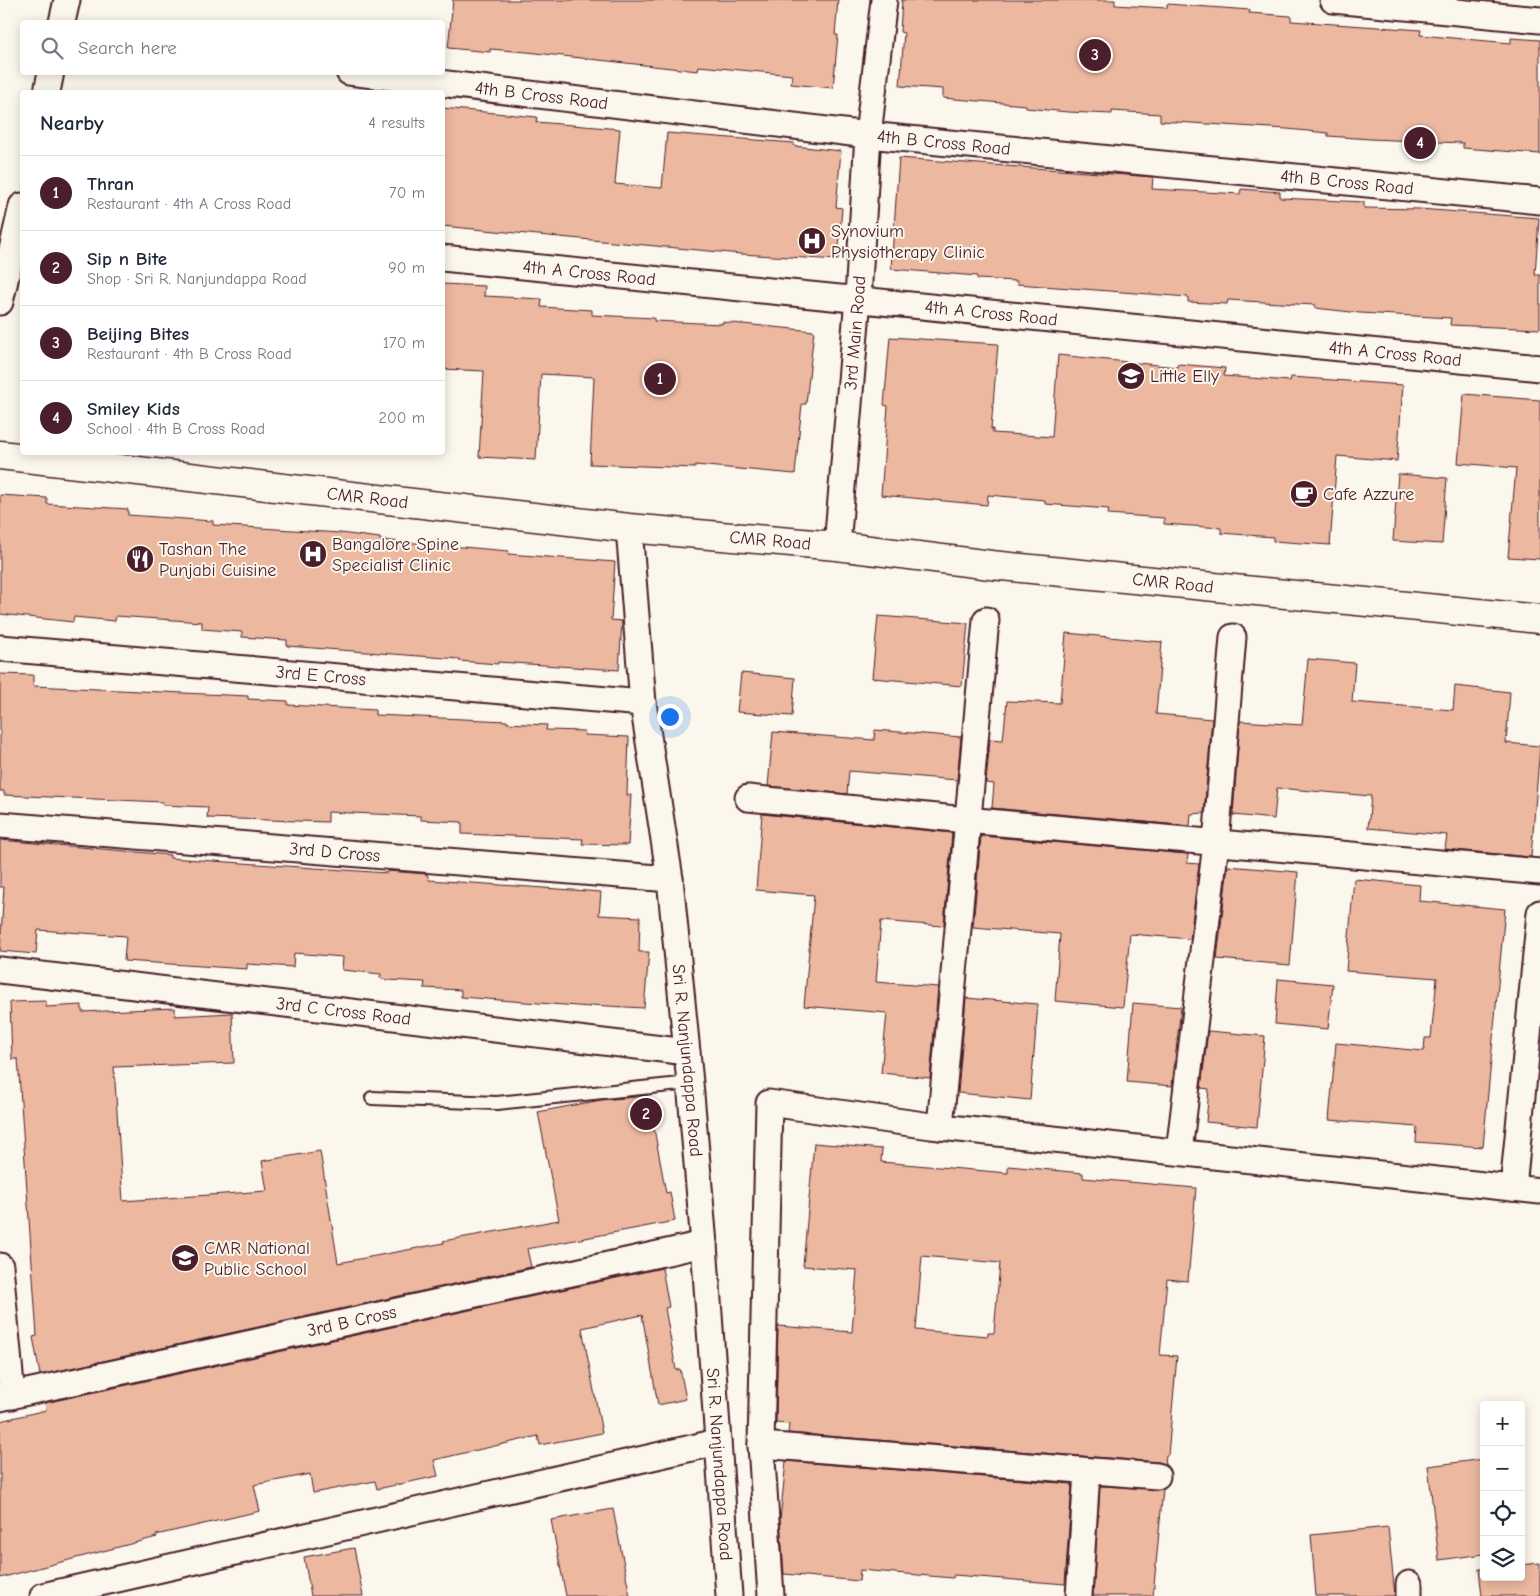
<!DOCTYPE html>
<html lang="en">
<head>
<meta charset="utf-8">
<style>
  body { margin:0; font-family:"Comic Neue",sans-serif; background:#f6f6f7; color:#1f2937 }
  .controls { position:absolute; right:15px; bottom:15px; display:grid; overflow:hidden; border-radius:5px; box-shadow:0 2px 12px #0003 }
  .controls button { width:45px; height:45px; display:grid; place-items:center; padding:0; border:0; border-bottom:1px solid #e0e1e3; background:#fff; color:#1f2937; font:25px sans-serif }
  .you { position:absolute; left:669px; top:716px; width:18px; height:18px; margin:-12px; border:4px solid #fff; border-radius:50%; background:#1a73e8; box-shadow:0 0 0 8px #1a73e833 }
  .badge { display:grid; place-items:center; width:32px; height:32px; border-radius:50%; background:#4a1f2b; color:#fff; font-size:16px; font-weight:700 }
  .pin { position:absolute; translate:-50% -50%; border:2px solid #fff; box-shadow:0 1px 5px #0006 }
  .list { margin:0; padding:0; list-style:none }
  h2 { display:flex; justify-content:space-between; align-items:center; height:65px; margin:0; padding:0 20px; font-size:21px }
  h2 small { font-size:16px; font-weight:400; color:#747a83 }
  .list li { display:grid; grid-template-columns:32px 1fr auto; gap:15px; align-items:center; box-sizing:border-box; height:75px; padding:0 20px; border-top:1px solid #e0e1e3 }
  .list b { display:block; font-size:19px; white-space:nowrap }
  .list p { margin:0; font-size:16px; white-space:nowrap; color:#747a83 }
  .list em { font-size:16px; font-style:normal; color:#747a83 }
  .icon { flex:none; width:28px; height:28px; fill:none; stroke:currentColor; stroke-width:2; stroke-linecap:round; stroke-linejoin:round }
  .map { position:relative; flex:none; width:1540px; height:1596px; overflow:hidden }
  .search { position:absolute; background:#fff; box-shadow:0 2px 12px #0003; left:20px; top:20px; width:425px; height:55px; display:flex; align-items:center; gap:12px; box-sizing:border-box; padding:0 18px; border-radius:5px; color:#747a83; font-size:19px }
  .panel { position:absolute; background:#fff; box-shadow:0 2px 12px #0003; left:20px; top:90px; width:425px; height:365px; border-radius:5px }
  .map>svg:first-child { display:block }
</style>
</head>
<body>
<div class="map">
<svg width="1540" height="1596" viewBox="0 0 1540 1596">
  <rect width="100%" height="100%" fill="#fbf7ec"/>
  <filter id="ink" filterUnits="userSpaceOnUse"><feTurbulence type="fractalNoise" baseFrequency=".02" numOctaves="2"/><feDisplacementMap in="SourceGraphic" scale="10" xChannelSelector="R" yChannelSelector="G"/><feConvolveMatrix kernelMatrix="1 2 1 2 8 2 1 2 1" color-interpolation-filters="sRGB"/></filter>
  <g filter="url(#ink)">
    <!-- building -->
    <g fill="#ecb89f" stroke="#4a1f2b" fill-rule="evenodd">
      <path d="M 453,0 L 838,0 L 835,35 L 838,35 L 833,88 L 791,84 L 792,75 L 699,66 L 698,71 L 527,52 L 490,49 L 490,52 L 448,48 Z"/>
      <path d="M 902,0 L 1115,0 L 1115,5 L 1167,8 L 1167,4 L 1250,10 L 1249,13 L 1291,16 L 1291,21 L 1421,30 L 1420,35 L 1464,39 L 1511,43 L 1511,38 L 1540,40 L 1540,154 L 1463,148 L 1463,143 L 1370,139 L 1328,136 L 1328,133 L 1287,129 L 1160,121 L 1160,114 L 1112,111 L 1112,114 L 1068,112 L 1026,108 L 1026,105 L 943,98 L 943,89 L 900,86 L 904,33 L 900,32 Z"/>
      <path d="M 442,108 L 537,117 L 536,122 L 620,129 L 615,184 L 662,188 L 667,133 L 794,143 L 794,146 L 841,151 L 836,207 L 842,208 L 838,260 L 741,254 L 442,226 Z"/>
      <path d="M 899,158 L 1153,177 L 1152,189 L 1240,194 L 1241,189 L 1280,192 L 1280,198 L 1364,202 L 1364,208 L 1419,209 L 1539,218 L 1535,275 L 1540,275 L 1540,329 L 1450,325 L 1451,318 L 1360,313 L 1315,308 L 1315,305 L 1228,300 L 1227,304 L 1188,302 L 1188,297 L 1017,284 L 1017,281 L 977,279 L 977,276 L 891,269 Z"/>
      <path d="M 442,284 L 485,286 L 484,296 L 542,299 L 541,307 L 592,310 L 592,315 L 654,318 L 654,321 L 722,324 L 722,322 L 814,331 L 806,404 L 802,404 L 795,474 L 695,465 L 695,468 L 590,464 L 594,377 L 541,374 L 536,460 L 479,457 L 484,371 L 442,369 Z"/>
      <path d="M 890,337 L 998,344 L 991,429 L 993,429 L 993,433 L 1052,437 L 1058,355 L 1177,367 L 1178,364 L 1225,368 L 1224,376 L 1290,381 L 1291,377 L 1403,385 L 1397,461 L 1337,456 L 1330,545 L 1273,541 L 1273,537 L 1221,533 L 1221,528 L 1164,524 L 1164,518 L 1108,514 L 1109,509 L 1045,504 L 1045,500 L 988,495 L 987,505 L 881,495 L 888,406 L 884,405 Z"/>
      <path d="M 1464,394 L 1540,400 L 1540,559 L 1508,557 L 1516,468 L 1458,463 Z"/>
      <path d="M 1398,474 L 1447,478 L 1442,544 L 1393,541 Z"/>
      <path d="M 0,495 L 47,498 L 47,504 L 128,509 L 128,515 L 213,521 L 213,525 L 340,533 L 380,538 L 380,540 L 509,551 L 508,554 L 615,562 L 611,620 L 622,621 L 619,670 L 498,662 L 498,664 L 459,661 L 459,659 L 287,646 L 287,640 L 242,637 L 242,632 L 202,629 L 202,622 L 116,616 L 115,621 L 74,617 L 73,622 L 0,614 Z"/>
      <path d="M 878,616 L 968,623 L 962,686 L 872,678 Z"/>
      <path d="M 1066,633 L 1162,642 L 1156,714 L 1212,719 L 1204,813 L 1191,814 L 1190,826 L 992,808 L 994,784 L 986,783 L 990,739 L 1003,740 L 1007,701 L 1060,703 Z"/>
      <path d="M 1308,659 L 1355,663 L 1352,702 L 1453,710 L 1455,686 L 1510,692 L 1506,743 L 1540,746 L 1531,857 L 1445,849 L 1447,835 L 1368,828 L 1371,796 L 1277,788 L 1274,819 L 1233,815 L 1240,721 L 1302,725 Z"/>
      <path d="M 741,673 L 795,678 L 792,716 L 737,712 Z"/>
      <path d="M 0,674 L 33,675 L 33,686 L 248,696 L 248,699 L 288,701 L 288,705 L 375,710 L 375,715 L 507,721 L 507,723 L 547,725 L 546,730 L 585,731 L 584,735 L 629,737 L 627,795 L 631,795 L 628,845 L 582,844 L 583,839 L 462,834 L 462,822 L 421,820 L 421,816 L 328,812 L 328,822 L 207,818 L 208,807 L 163,805 L 163,802 L 4,795 L 4,791 L 0,791 Z"/>
      <path d="M 875,730 L 961,737 L 957,780 L 849,771 L 847,794 L 768,786 L 773,732 L 874,740 Z"/>
      <path d="M 762,814 L 952,833 L 944,924 L 942,926 L 881,921 L 876,982 L 938,987 L 930,1078 L 881,1073 L 887,1013 L 804,1006 L 814,895 L 756,890 Z"/>
      <path d="M 981,836 L 1188,854 L 1187,863 L 1199,864 L 1190,939 L 1130,934 L 1123,1007 L 1055,1001 L 1060,934 L 973,927 Z"/>
      <path d="M 0,840 L 170,855 L 170,858 L 387,873 L 387,871 L 427,874 L 429,880 L 601,892 L 599,915 L 640,917 L 639,952 L 649,952 L 644,1008 L 590,1005 L 590,1007 L 461,997 L 461,990 L 424,988 L 425,982 L 387,980 L 380,978 L 381,974 L 342,970 L 343,957 L 294,953 L 293,967 L 247,964 L 247,969 L 124,961 L 126,936 L 38,930 L 36,954 L 0,951 L 4,887 L 0,887 Z"/>
      <path d="M 1228,866 L 1298,872 L 1290,965 L 1217,959 Z"/>
      <path d="M 1354,879 L 1420,885 L 1419,901 L 1505,909 L 1483,1147 L 1416,1142 L 1417,1127 L 1329,1120 L 1336,1043 L 1424,1051 L 1425,1038 L 1431,1038 L 1437,978 L 1346,971 Z"/>
      <path d="M 1278,979 L 1333,984 L 1328,1029 L 1275,1024 Z"/>
      <path d="M 966,998 L 1038,1004 L 1030,1100 L 958,1093 Z"/>
      <path d="M 46,1001 L 46,1007 L 82,1005 L 82,1012 L 175,1008 L 175,1016 L 232,1013 L 234,1063 L 114,1067 L 123,1201 L 267,1191 L 262,1161 L 320,1151 L 338,1263 L 444,1243 L 443,1241 L 559,1220 L 538,1112 L 601,1100 L 648,1096 L 666,1193 L 670,1192 L 675,1221 L 527,1249 L 531,1267 L 40,1375 L 33,1337 L 37,1336 L 18,1059 L 12,1059 L 10,1002 Z"/>
      <path d="M 1133,1003 L 1181,1007 L 1172,1086 L 1127,1082 Z"/>
      <path d="M 1208,1031 L 1265,1036 L 1257,1127 L 1206,1122 L 1209,1089 L 1201,1088 Z"/>
      <path d="M 814,1143 L 882,1149 L 881,1162 L 1008,1173 L 1008,1166 L 1083,1173 L 1083,1178 L 1196,1188 L 1188,1281 L 1167,1279 L 1160,1355 L 1177,1356 L 1168,1455 L 1166,1455 L 1165,1464 L 1158,1462 L 788,1433 L 789,1424 L 776,1423 L 778,1326 L 852,1332 L 857,1270 L 803,1266 ZM 922,1256 L 1000,1263 L 994,1333 L 988,1333 L 988,1336 L 916,1330 Z"/>
      <path d="M 662,1268 L 669,1307 L 665,1308 L 676,1370 L 680,1369 L 686,1399 L 658,1405 L 642,1315 L 582,1328 L 602,1433 L 540,1445 L 538,1436 L 434,1460 L 438,1476 L 377,1489 L 375,1481 L 313,1493 L 310,1474 L 254,1485 L 260,1511 L 156,1535 L 157,1537 L 0,1578 L 0,1421 L 46,1410 L 45,1403 Z"/>
      <path d="M 1484,1459 L 1484,1554 L 1439,1560 L 1428,1466 Z"/>
      <path d="M 786,1461 L 1072,1484 L 1065,1584 L 954,1575 L 953,1578 L 860,1570 L 859,1581 L 784,1574 L 780,1520 Z"/>
      <path d="M 1100,1486 L 1163,1489 L 1153,1596 L 1093,1596 Z"/>
      <path d="M 613,1509 L 630,1596 L 566,1596 L 551,1520 Z"/>
      <path d="M 1388,1527 L 1395,1596 L 1316,1596 L 1311,1535 Z"/>
      <path d="M 354,1548 L 363,1596 L 311,1596 L 304,1557 Z"/>
      <path d="M 1540,1563 L 1540,1596 L 1482,1596 L 1479,1569 L 1484,1569 L 1484,1577 L 1521,1577 L 1521,1565 Z"/>
    </g>
    <g fill="none" stroke-linecap="round" stroke-linejoin="round">
      <defs>
        <path id="service" d="M 372,1098 L 497,1103 L 690,1083"/>
        <g id="minor">
          <path d="M 1333,0 L 1540,20"/>
          <path d="M 62,22 L 67,0"/>
          <path id="s1" d="M 349,72 L 868,135 L 1540,201"/>
          <path d="M 47,92 L 51,72"/>
          <path id="s2" d="M 442,258 L 1540,368"/>
          <path d="M 0,302 L 22,206"/>
          <path id="s3" d="M 629,528 L 643,703 L 670,879 L 690,1083 L 704,1244 L 729,1596"/>
          <path id="s4" d="M 837,546 L 858,298 L 868,135 L 884,0"/>
          <path id="s5" d="M 0,648 L 643,703"/>
          <path d="M 748,798 L 966,820 L 1540,872"/>
          <path id="s6" d="M 0,825 L 670,879"/>
          <path id="s7" d="M 0,970 L 687,1052"/>
          <path d="M 940,1127 L 986,620"/>
          <path d="M 1179,1152 L 1216,843 L 1233,637"/>
          <path d="M 1513,1188 L 1540,913"/>
          <path d="M 0,1266 L 12,1396"/>
          <path id="s8" d="M 0,1398 L 704,1244"/>
          <path d="M 761,1445 L 1157,1476"/>
          <path d="M 1409,1584 L 1409,1596"/>
          <path d="M 43,1596 L 718,1442"/>
          <path d="M 771,1596 L 761,1445 L 769,1103 L 931,1126 L 1540,1191"/>
          <path d="M 1079,1596 L 1087,1472"/>
        </g>
        <g id="tertiary">
          <path id="s9" d="M 0,455 L 629,528 L 837,546 L 991,565 L 1540,619"/>
        </g>
      </defs>
      <!-- service casing -->
      <use href="#service" stroke="#4a1f2b" stroke-width="16"/>
      <!-- minor casing -->
      <use href="#minor" stroke="#4a1f2b" stroke-width="29"/>
      <!-- tertiary casing -->
      <use href="#tertiary" stroke="#4a1f2b" stroke-width="31"/>
      <!-- service -->
      <use href="#service" stroke="#fbf7ec" stroke-width="12"/>
      <!-- minor -->
      <use href="#minor" stroke="#fbf7ec" stroke-width="25"/>
      <!-- tertiary -->
      <use href="#tertiary" stroke="#fbf7ec" stroke-width="28"/>
    </g>
  </g>
  <!-- icons -->
  <defs>
    <symbol id="hospital-disc" viewBox="-11 -11 22 22"><circle r="9.5" fill="#4a1f2b" stroke="#fbf7ec"/><path d="M-5-5h3v3.5h4V-5h3V5h-3V1.5h-4V5h-3Z" fill="#fff"/></symbol>
    <symbol id="school-disc" viewBox="-11 -11 22 22"><circle r="9.5" fill="#4a1f2b" stroke="#fbf7ec"/><path d="M0-5L7-2L0 1L-7-2ZM-4 1L0 2.5L4 1V4Q0 6-4 4Z" fill="#fff"/></symbol>
    <symbol id="cafe-disc" viewBox="-11 -11 22 22"><circle r="9.5" fill="#4a1f2b" stroke="#fbf7ec"/><path d="M-5.5-4.5H6V0H3Q3 3.5 0 3.5H-2.5Q-5.5 3.5-5.5 0ZM3-3.2v2h1.7v-2ZM-6 4.5H4V6H-6Z" fill="#fff"/></symbol>
    <symbol id="restaurant-disc" viewBox="-11 -11 22 22"><circle r="9.5" fill="#4a1f2b" stroke="#fbf7ec"/><path d="M-5-6h1v4h1v-4h1v4h1v-4h1v5L-1.5 .5V6h-2V.5L-5-1ZM5-6V6H3V1.5H1.5Q1.5-4 5-6Z" fill="#fff"/></symbol>
  </defs>
  <g fill-rule="evenodd">
    <use href="#hospital-disc" x="796" y="225" width="32" height="32"/>
    <use href="#school-disc" x="1115" y="360" width="32" height="32"/>
    <use href="#cafe-disc" x="1288" y="478" width="32" height="32"/>
    <use href="#hospital-disc" x="297" y="538" width="32" height="32"/>
    <use href="#restaurant-disc" x="124" y="543" width="32" height="32"/>
    <use href="#school-disc" x="169" y="1242" width="32" height="32"/>
  </g>
  <g text-anchor="middle" dominant-baseline="central" stroke-width="4" stroke-linejoin="round" paint-order="stroke">
    <!-- street labels -->
    <g font-size="18" fill="#4a1f2b" stroke="#fbf7ec">
      <text stroke="none"><textPath href="#s1" startOffset="194">4th B Cross Road</textPath></text>
      <text stroke="none"><textPath href="#s1" startOffset="599">4th B Cross Road</textPath></text>
      <text stroke="none"><textPath href="#s1" startOffset="1004">4th B Cross Road</textPath></text>
      <text stroke="none"><textPath href="#s2" startOffset="148">4th A Cross Road</textPath></text>
      <text stroke="none"><textPath href="#s2" startOffset="552">4th A Cross Road</textPath></text>
      <text stroke="none"><textPath href="#s4" startOffset="214">3rd Main Road</textPath></text>
      <text stroke="none"><textPath href="#s2" startOffset="958">4th A Cross Road</textPath></text>
      <text stroke="none"><textPath href="#s9" startOffset="370">CMR Road</textPath></text>
      <text stroke="none"><textPath href="#s9" startOffset="775">CMR Road</textPath></text>
      <text stroke="none"><textPath href="#s9" startOffset="1180">CMR Road</textPath></text>
      <text stroke="none"><textPath href="#s5" startOffset="322">3rd E Cross</textPath></text>
      <text stroke="none"><textPath href="#s6" startOffset="336">3rd D Cross</textPath></text>
      <text stroke="none"><textPath href="#s7" startOffset="346">3rd C Cross Road</textPath></text>
      <text stroke="none"><textPath href="#s3" startOffset="536">Sri R. Nanjundappa Road</textPath></text>
      <text stroke="none"><textPath href="#s8" startOffset="360">3rd B Cross</textPath></text>
      <text stroke="none"><textPath href="#s3" startOffset="941">Sri R. Nanjundappa Road</textPath></text>
    </g>
    <!-- poi labels -->
    <g font-size="18" fill="#4a1f2b" stroke="#fbf7ec" text-anchor="start">
      <text x="831" y="231">Synovium<tspan x="831" dy="21">Physiotherapy Clinic</tspan></text>
      <text x="1150" y="376">Little Elly</text>
      <text x="1323" y="494">Cafe Azzure</text>
      <text x="332" y="544">Bangalore Spine<tspan x="332" dy="21">Specialist Clinic</tspan></text>
      <text x="159" y="549">Tashan The<tspan x="159" dy="21">Punjabi Cuisine</tspan></text>
      <text x="204" y="1248">CMR National<tspan x="204" dy="21">Public School</tspan></text>
    </g>
  </g>
</svg>
<div class="controls">
<button>+</button>
<button>−</button>
<button><svg class="icon" aria-label="locate" viewBox="0 0 24 24"><circle cx="12" cy="12" r="6"/><path d="M12 2v4M12 18v4M2 12h4M18 12h4"/></svg></button>
<button><svg class="icon" aria-label="layers" viewBox="0 0 24 24"><path d="M12 4l9 5-9 5-9-5zM3 14l9 5 9-5"/></svg></button>
</div>
<div class="you"></div>
<div class="pin badge" style="left:660px;top:379px">1</div>
<div class="pin badge" style="left:646px;top:1114px">2</div>
<div class="pin badge" style="left:1095px;top:55px">3</div>
<div class="pin badge" style="left:1420px;top:143px">4</div>
<div class="search"><svg class="icon" aria-label="search" viewBox="0 0 24 24"><circle cx="10" cy="10" r="6"/><path d="M15 15l6 6"/></svg>Search here</div>
<section class="panel">
<h2>Nearby<small>4 results</small></h2>
<ul class="list">
<li><span class="badge">1</span><div><b>Thran</b><p>Restaurant · 4th A Cross Road</p></div><em>70 m</em></li>
<li><span class="badge">2</span><div><b>Sip n Bite</b><p>Shop · Sri R. Nanjundappa Road</p></div><em>90 m</em></li>
<li><span class="badge">3</span><div><b>Beijing Bites</b><p>Restaurant · 4th B Cross Road</p></div><em>170 m</em></li>
<li><span class="badge">4</span><div><b>Smiley Kids</b><p>School · 4th B Cross Road</p></div><em>200 m</em></li>
</ul>
</section>
</div>
</body>
</html>
